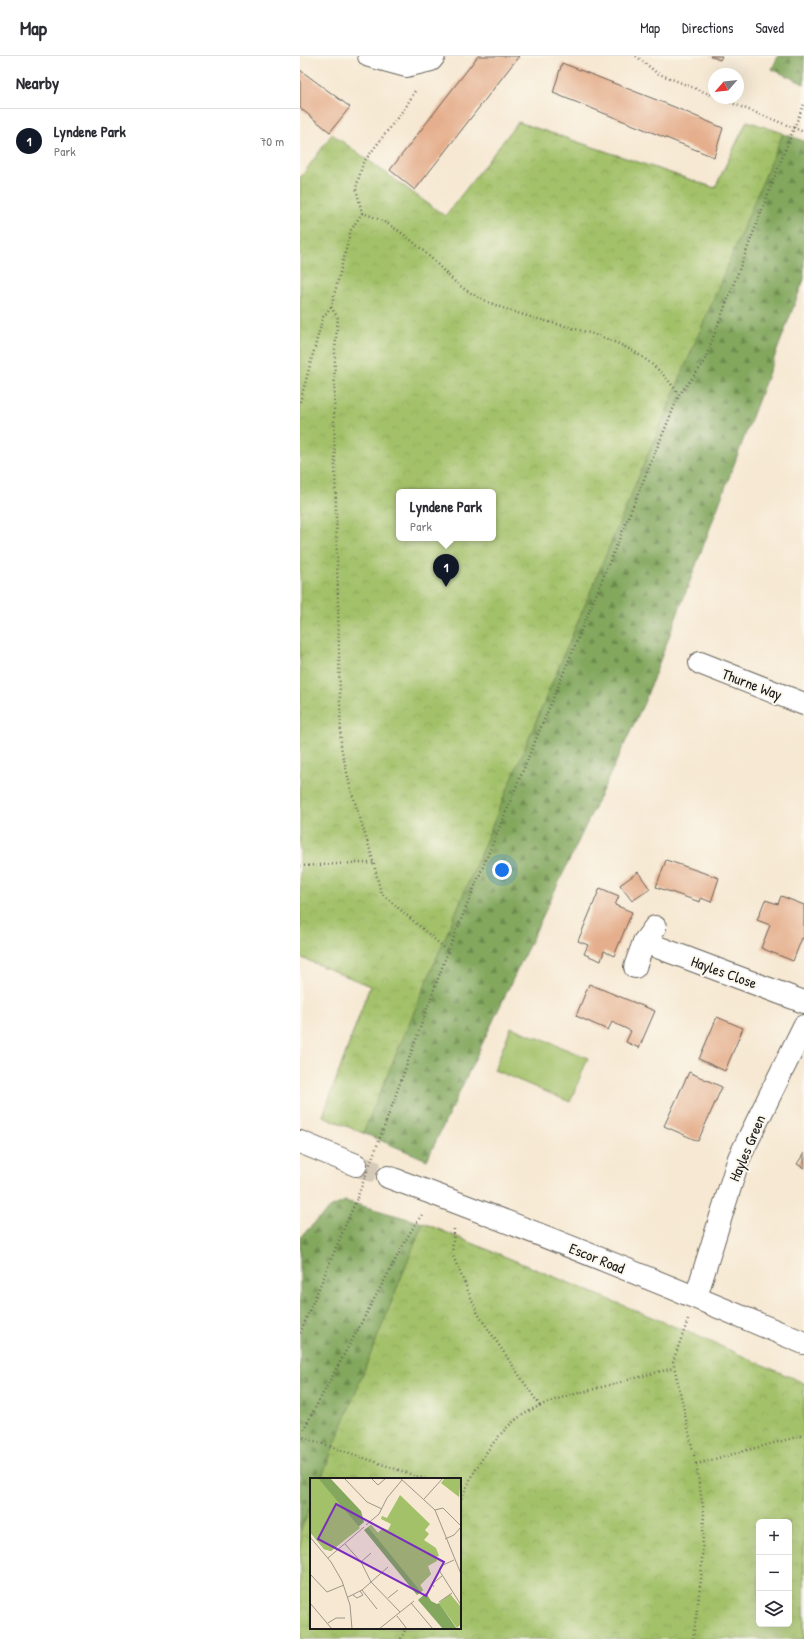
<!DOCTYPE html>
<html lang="en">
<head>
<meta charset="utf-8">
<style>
  body { margin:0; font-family:"Patrick Hand",sans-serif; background:#f7f7f7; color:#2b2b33 }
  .controls { position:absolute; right:12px; bottom:12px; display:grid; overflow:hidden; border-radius:6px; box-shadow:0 4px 16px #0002 }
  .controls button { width:36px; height:36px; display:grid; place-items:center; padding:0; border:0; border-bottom:1px solid #e1e1e2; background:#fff; color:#2b2b33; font:20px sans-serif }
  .compass { position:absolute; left:408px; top:12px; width:36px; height:36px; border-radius:50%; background:#fff; box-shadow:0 4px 16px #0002; rotate:242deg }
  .you { position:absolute; left:202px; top:814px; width:14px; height:14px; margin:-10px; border:3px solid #fff; border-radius:50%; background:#1a73e8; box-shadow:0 0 0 6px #1a73e833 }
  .badge { display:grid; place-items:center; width:26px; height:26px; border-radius:50%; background:#111827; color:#fff; font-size:13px; font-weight:700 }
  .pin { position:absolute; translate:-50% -33px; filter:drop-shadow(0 1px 2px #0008) }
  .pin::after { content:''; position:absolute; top:21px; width:14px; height:12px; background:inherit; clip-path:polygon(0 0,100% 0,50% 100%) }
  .popup { position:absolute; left:96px; top:433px; width:100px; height:52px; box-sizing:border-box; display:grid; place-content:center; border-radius:6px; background:#fff; filter:drop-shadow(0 1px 3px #0005); font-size:13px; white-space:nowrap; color:#7c7c81 }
  .popup b { font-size:15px; color:#2b2b33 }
  .popup::after { content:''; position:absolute; left:50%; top:100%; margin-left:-8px; border:8px solid transparent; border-top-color:#fff }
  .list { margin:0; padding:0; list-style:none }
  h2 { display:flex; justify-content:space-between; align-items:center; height:52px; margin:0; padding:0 16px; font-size:17px }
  h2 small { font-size:13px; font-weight:400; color:#7c7c81 }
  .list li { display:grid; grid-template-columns:26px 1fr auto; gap:12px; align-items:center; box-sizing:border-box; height:64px; padding:0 16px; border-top:1px solid #e1e1e2 }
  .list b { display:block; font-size:15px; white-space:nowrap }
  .list p { margin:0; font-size:13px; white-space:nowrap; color:#7c7c81 }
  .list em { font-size:13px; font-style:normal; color:#7c7c81 }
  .icon { flex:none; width:22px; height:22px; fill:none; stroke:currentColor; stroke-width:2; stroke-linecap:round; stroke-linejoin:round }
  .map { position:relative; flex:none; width:504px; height:1583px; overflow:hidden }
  header { display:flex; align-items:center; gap:24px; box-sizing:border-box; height:56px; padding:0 20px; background:#fff; border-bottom:1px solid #e1e1e2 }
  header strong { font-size:19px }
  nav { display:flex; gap:22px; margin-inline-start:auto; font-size:14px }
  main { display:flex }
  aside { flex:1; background:#fff }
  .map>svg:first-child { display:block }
</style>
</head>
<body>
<header>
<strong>Map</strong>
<nav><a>Map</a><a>Directions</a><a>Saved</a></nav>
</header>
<main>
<aside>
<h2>Nearby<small></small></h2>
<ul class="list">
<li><span class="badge">1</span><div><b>Lyndene Park</b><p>Park</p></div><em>70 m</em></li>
</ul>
</aside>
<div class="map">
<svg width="504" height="1583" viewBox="0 0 504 1583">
  <defs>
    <pattern id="forest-firs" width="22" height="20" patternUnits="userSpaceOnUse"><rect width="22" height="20" fill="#82a75d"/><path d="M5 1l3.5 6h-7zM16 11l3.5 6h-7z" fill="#6a874c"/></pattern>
    <pattern id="park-crowns" width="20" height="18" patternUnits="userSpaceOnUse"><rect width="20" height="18" fill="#a3c169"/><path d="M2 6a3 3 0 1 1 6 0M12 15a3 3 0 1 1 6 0" fill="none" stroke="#8ca55a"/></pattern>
  </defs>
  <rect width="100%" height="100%" fill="#fbf7ec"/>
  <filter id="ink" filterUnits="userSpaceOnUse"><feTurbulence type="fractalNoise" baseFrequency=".025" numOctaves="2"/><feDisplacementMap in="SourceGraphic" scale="8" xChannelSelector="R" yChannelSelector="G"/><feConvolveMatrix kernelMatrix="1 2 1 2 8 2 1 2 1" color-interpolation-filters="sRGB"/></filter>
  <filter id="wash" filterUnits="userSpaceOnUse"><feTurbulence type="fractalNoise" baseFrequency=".012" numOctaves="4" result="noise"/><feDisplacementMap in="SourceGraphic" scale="16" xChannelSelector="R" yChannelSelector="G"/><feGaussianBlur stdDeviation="0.9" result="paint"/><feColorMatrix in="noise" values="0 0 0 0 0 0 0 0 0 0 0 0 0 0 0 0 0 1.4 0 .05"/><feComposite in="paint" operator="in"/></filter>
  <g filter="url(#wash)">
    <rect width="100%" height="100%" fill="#f6e8d2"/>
    <!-- grass -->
    <path fill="#a3c169" stroke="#606e42" d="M 211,971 L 288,1002 L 270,1046 L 194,1014 Z"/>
    <!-- forest -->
    <g fill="url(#forest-firs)" stroke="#4f623c" fill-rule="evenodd">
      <path d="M 478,0 L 504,0 L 504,28 L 472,13 Z"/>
      <path d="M 447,65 L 504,85 L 504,223 L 344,647 L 127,1104 L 23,1060 L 70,930 L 0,901 L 0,845 L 193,482 L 218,66 L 415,132 Z"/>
      <path d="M 45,1145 L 123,1167 L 320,1248 L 314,1263 L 504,1327 L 504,1583 L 160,1572 L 160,1423 L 11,1423 L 11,1572 L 0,1583 L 0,1181 L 30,1152 ZM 459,1466 L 489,1466 L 489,1568 L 459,1568 Z"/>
    </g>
    <!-- park -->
    <g fill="url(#park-crowns)" stroke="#606e42" fill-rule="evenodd">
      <path d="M 447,65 L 483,77 L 63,1077 L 23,1060 L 70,930 L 0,901 L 0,121 L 1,121 L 32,78 L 145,160 L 218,66 L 415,132 ZM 99,436 L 193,436 L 193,482 L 99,482 Z"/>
      <path d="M 123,1167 L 393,1278 L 504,1327 L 504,1583 L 0,1583 L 0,1476 L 11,1449 L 11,1572 L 160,1572 L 160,1423 L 21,1423 ZM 459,1466 L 489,1466 L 489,1568 L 459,1568 Z"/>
    </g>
    <g id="blocks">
      <!-- building -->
      <g fill="#e5af8d">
        <path d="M 178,0 L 219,0 L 115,134 L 90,114 Z"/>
        <path d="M 410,0 L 422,0 L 420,4 Z"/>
        <path d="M 262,7 L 372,50 L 423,72 L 414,101 L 253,37 Z"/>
        <path d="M 0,14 L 50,51 L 30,76 L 0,52 Z"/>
        <path d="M 366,804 L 419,822 L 411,846 L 401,842 L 400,846 L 356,831 Z"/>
        <path d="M 338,816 L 350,833 L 332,845 L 320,829 Z"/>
        <path d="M 300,832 L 319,840 L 315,849 L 332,856 L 314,900 L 304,895 L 301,905 L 284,898 L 288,889 L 278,885 Z"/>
        <path d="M 481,840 L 504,849 L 504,883 L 502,882 L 493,905 L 461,892 L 470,869 L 457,864 L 465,844 L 478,848 Z"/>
        <path d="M 289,928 L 355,955 L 339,992 L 326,986 L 331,975 L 312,966 L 308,974 L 276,960 Z"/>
        <path d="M 417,961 L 443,972 L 425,1015 L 399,1003 Z"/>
        <path d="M 389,1016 L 422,1031 L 398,1085 L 364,1070 Z"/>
        <path d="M 504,1097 L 504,1112 L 497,1108 Z"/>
      </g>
    </g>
  </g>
  <g filter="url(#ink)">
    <use href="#blocks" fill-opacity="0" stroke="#68635c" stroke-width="1"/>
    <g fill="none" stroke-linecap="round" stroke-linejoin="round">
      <!-- street-tunnel -->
      <path stroke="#d5c9b7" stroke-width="22" stroke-dasharray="22 11" stroke-linecap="butt" d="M 56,1109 L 88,1121"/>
      <defs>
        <g id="street">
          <path d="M 69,0 L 106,10 L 131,4 L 134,0"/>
          <path d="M 400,607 L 504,648"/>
          <path d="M 344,886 L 504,946"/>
          <path d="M 335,911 L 344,886 L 355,871"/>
          <path d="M 0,1086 L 56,1109"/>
          <path d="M 88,1121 C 228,1172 367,1229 504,1287"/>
          <path d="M 396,1241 L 439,1102 L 504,970"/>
        </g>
      </defs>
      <!-- street casing -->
      <use href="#street" stroke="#68635c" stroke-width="24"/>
      <!-- path -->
      <g stroke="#68635c" stroke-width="2.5" stroke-dasharray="1 3" stroke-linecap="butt">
        <path d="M 336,0 L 357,17 L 414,40"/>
        <path d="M 419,42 L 504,76"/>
        <path d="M 62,157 C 90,165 111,183 132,203 C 144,215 156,229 171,237 C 240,278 330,263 379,339"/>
        <path d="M 31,251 L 38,262 L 35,293 L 34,361 L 41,691 L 51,734 L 71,797 L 81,837 L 148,895"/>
        <path d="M 0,346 L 23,261 L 31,251 L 51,174 L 62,157 L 56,132 L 63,107 L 107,49 L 116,33"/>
        <path d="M 0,810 L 55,807 L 73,807"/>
        <path d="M 86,1066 L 148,895 L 379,339 L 403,308 L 485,94"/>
        <path d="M 122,1159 L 111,1175 L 0,1380 L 125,1423"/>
        <path d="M 154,1173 L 152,1198 L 178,1258 L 240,1350"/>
        <path d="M 388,1264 L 373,1305 L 396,1408 L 404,1457 L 401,1524 L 393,1583"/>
        <path d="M 0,1277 L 57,1142"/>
        <path d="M 396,1408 L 504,1379"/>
        <path d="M 160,1446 C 172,1417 189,1387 213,1366 C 236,1347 267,1340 294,1333 C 321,1326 347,1319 373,1312"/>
        <path d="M 101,1583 L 106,1572"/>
      </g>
      <!-- street -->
      <use href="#street" stroke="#fff" stroke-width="22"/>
      <!-- path-bridge -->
      <g stroke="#68635c" stroke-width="2.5" stroke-dasharray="1 3" stroke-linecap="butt">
        <path d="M 485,94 L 504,48"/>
        <path d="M 57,1142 L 86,1066"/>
      </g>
    </g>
  </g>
  <g text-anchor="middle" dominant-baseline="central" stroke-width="4" stroke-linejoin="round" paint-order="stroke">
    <!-- street labels -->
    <g font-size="15" fill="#1c1c1c" stroke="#fbf7ec">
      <text transform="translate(452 628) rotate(21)">Thurne Way</text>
      <text transform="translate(424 916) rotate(20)">Hayles Close</text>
      <text transform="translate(447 1092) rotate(-67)">Hayles Green</text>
      <text transform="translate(297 1202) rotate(22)">Escor Road</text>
    </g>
  </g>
  <!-- overview -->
  <g transform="translate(10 1422)">
    <rect width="151" height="151" fill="#f6e8d2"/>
    <path d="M 135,0 L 151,0 L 149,19 L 131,5 L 136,5 L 131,5 ZM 140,116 L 151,129 L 151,146 L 147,150 L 129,125 Z" fill="#a3c169"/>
    <path d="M 0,0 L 20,0 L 51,33 L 54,44 L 21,73 L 14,71 L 0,54 ZM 61,47 L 68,55 L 73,50 L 121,96 L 110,107 L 113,112 L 107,117 L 54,52 ZM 116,115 L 121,123 L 127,126 L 129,125 L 147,151 L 133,151 L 108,122 Z" fill="#82a75d"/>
    <path d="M 0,0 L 8,0 L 50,50 L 21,73 L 14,71 L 0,54 ZM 90,17 L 120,46 L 115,52 L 119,56 L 114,62 L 126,70 L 129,78 L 126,79 L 127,83 L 118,88 L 121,96 L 110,107 L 113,112 L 111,114 L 58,49 L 61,47 L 68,55 L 73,50 L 78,52 L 81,46 L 71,41 L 72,38 L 77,40 Z" fill="#a3c169"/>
    <path fill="none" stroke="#9f9689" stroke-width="1" d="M 34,0 L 57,24 L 72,31M 61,0 L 68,7 L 76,0M 90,0 L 125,32 L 151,96M 114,21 L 133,0M 125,32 L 133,30 L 151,48M 56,47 L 69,36 L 77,20 L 92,2M 0,59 L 21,84 L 32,103 L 40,127 L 42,151M 135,61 L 144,57 L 151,49M 35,66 L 51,84 L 61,104 L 90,134M 18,80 L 54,49M 144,82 L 131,88 L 129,92 L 151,127M 51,84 L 61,75M 0,96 L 17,114 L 34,107M 124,109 L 122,106 L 132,98M 52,112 L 67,131M 43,117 L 47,120 L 53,117 L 50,113M 38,119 L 52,112 L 78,89M 78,120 L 88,112M 129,124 L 142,115M 0,125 L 22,151M 101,125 L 123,151M 87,138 L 97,151M 18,145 L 26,140 L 35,140M 69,151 L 104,123"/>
    <path fill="#7b2cbf" fill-opacity="0.15" stroke="#7b2cbf" stroke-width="2" d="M 26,26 L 134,84 L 116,118 L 8,61 Z"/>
    <rect width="151" height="151" fill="none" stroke="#1c1c1c" stroke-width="2"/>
  </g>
</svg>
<div class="controls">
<button>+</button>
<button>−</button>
<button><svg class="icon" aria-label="layers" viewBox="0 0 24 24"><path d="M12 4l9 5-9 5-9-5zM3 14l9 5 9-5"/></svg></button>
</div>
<svg class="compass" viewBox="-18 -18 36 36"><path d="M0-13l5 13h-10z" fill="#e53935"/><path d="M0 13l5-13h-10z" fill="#7c7c81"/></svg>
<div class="you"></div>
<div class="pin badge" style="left:146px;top:531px">1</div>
<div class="popup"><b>Lyndene Park</b>Park</div>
</div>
</main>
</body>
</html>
